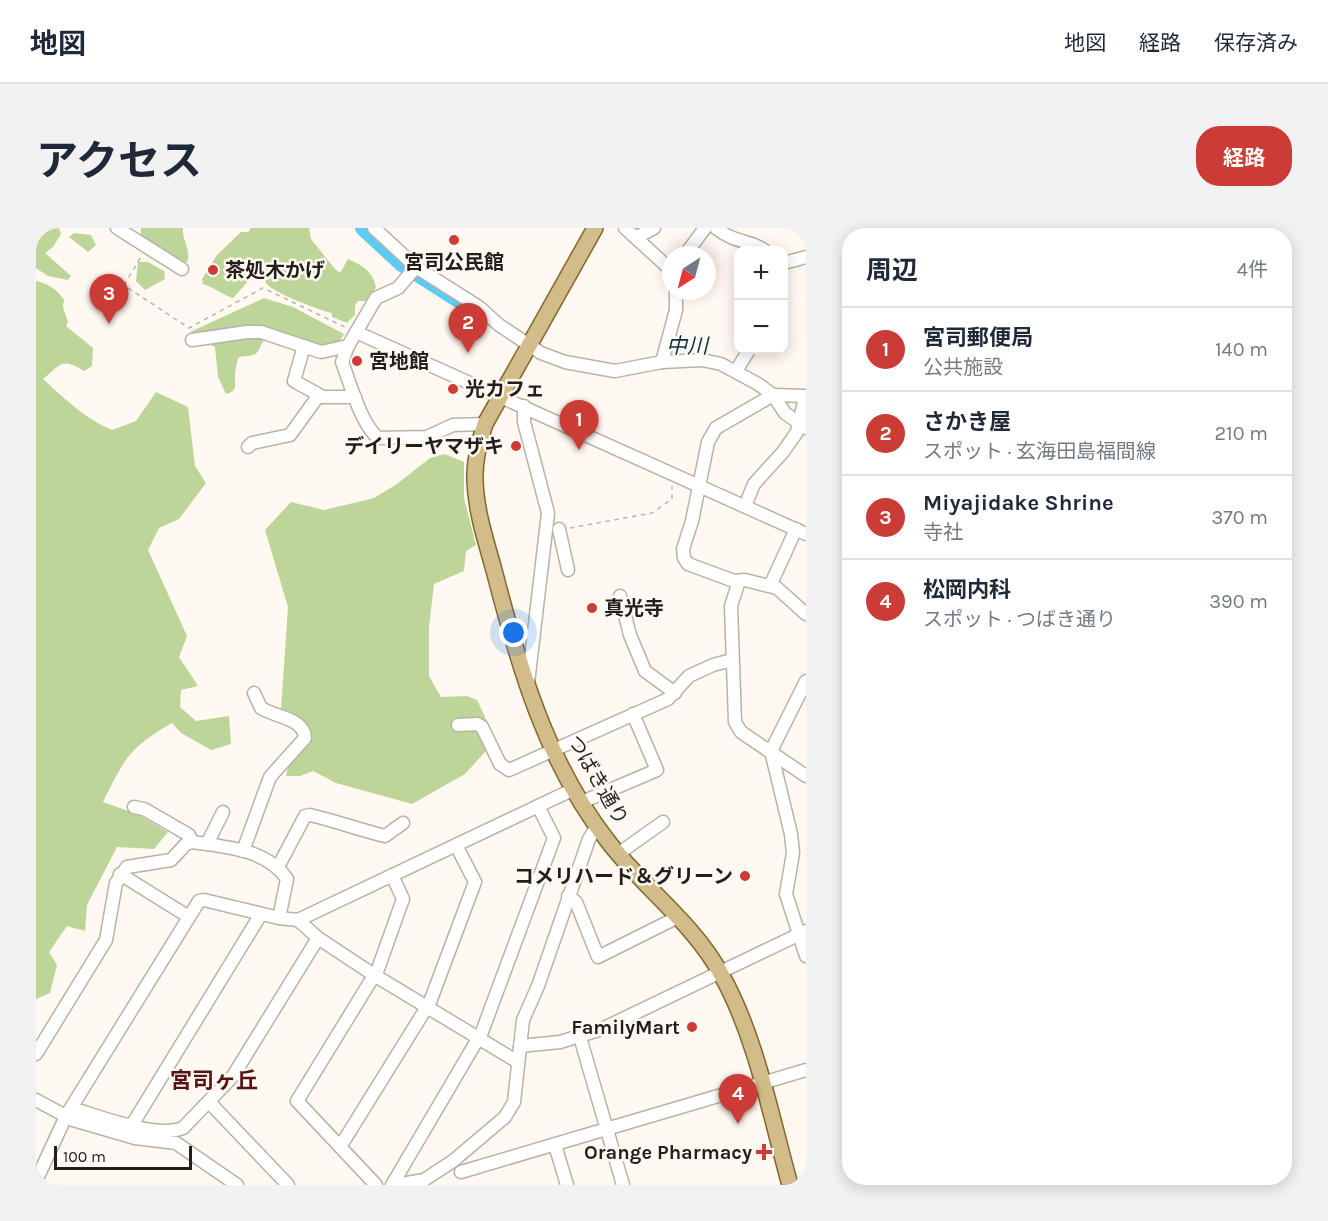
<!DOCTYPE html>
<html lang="ja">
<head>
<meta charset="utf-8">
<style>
  body { margin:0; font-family:Karla,"Noto Sans JP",sans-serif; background:#f2f2f3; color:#1f2937 }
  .controls { position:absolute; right:18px; top:18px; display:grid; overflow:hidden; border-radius:12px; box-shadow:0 3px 15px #0003 }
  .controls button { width:54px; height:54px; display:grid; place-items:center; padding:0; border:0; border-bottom:2px solid #e0e1e3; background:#fff; color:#1f2937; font:30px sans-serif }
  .compass { position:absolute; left:626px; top:18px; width:54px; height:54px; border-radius:50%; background:#fff; box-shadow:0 3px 15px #0003; rotate:216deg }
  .scale { position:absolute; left:18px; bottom:15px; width:138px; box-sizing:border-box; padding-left:6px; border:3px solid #211e1b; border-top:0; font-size:16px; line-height:21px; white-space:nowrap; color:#211e1b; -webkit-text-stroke:4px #fff9f1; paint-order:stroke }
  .you { position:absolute; left:478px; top:405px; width:21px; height:21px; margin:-15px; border:4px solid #fff; border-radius:50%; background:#1a73e8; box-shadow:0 0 0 9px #1a73e833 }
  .badge { display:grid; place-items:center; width:39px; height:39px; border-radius:50%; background:#cb3c36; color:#fff; font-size:20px; font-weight:700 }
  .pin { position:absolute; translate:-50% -50px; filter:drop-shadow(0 2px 3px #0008) }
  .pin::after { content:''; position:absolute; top:32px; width:21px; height:18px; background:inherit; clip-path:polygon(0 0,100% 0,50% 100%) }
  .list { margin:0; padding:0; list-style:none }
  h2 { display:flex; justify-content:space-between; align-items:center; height:78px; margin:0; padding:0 24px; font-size:26px }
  h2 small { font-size:20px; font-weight:400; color:#747a83 }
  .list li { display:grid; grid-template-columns:39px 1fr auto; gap:18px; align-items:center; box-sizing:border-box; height:84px; padding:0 24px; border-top:2px solid #e0e1e3 }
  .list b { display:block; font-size:22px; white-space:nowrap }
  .list p { margin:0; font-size:20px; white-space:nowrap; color:#747a83 }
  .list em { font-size:20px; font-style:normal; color:#747a83 }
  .map { position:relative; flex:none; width:770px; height:957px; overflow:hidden; border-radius:24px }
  header { display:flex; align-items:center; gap:36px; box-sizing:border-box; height:84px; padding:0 30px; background:#fff; border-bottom:2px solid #e0e1e3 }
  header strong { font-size:28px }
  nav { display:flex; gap:33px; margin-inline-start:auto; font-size:21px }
  .intro { display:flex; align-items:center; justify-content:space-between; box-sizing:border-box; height:144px; padding:0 36px }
  h1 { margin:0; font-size:42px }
  .button { padding:15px 27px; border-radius:24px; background:#cb3c36; color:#fff; font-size:21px; font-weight:700 }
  main { display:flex; gap:36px; padding:0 36px }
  aside { flex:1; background:#fff; border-radius:24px; box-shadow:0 3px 15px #0003 }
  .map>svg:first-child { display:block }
</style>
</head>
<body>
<header>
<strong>地図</strong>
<nav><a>地図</a><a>経路</a><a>保存済み</a></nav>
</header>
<div class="intro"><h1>アクセス</h1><a class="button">経路</a></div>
<main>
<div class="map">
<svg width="770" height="957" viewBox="0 0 770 957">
  <rect width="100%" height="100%" fill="#fff9f1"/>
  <!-- green -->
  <g fill="#bdd599">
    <path d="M 0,0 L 23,0 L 25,6 L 17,19 L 9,25 L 35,48 L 32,52 L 12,48 L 0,40 Z"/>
    <path d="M 105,0 L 147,0 C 146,12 154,20 152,33 L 145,36 L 105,10 Z"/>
    <path d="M 215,0 L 273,0 L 275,11 L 299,41 L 304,45 L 312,31 C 326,37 338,44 340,60 L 330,73 L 322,73 L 319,77 L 319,87 L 311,95 L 296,89 L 296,85 C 285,83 235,64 230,55 C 229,53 228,49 226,47 L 220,46 C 211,53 205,62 197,70 C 186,67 180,60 167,56 L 166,51 L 181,27 L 205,4 L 212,4 Z"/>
    <path d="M 38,5 L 55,7 L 60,17 L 52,24 L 33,9 Z"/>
    <path d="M 102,34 L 112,34 L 128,43 L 129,51 L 109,62 L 100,53 Z"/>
    <path d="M 0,53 C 11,55 22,62 28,72 L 27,79 L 32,94 L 30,98 L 57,120 L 56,138 L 48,143 C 26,129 25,136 7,151 C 28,170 49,191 76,202 L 100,193 L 120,164 L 152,179 L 159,238 L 170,255 L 143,291 L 123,300 L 112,322 L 151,408 L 143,429 L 162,458 L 145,462 L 144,479 L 160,493 L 193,488 L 195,516 L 175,522 L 145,505 L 136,495 C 93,520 89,530 67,574 L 101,586 L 132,604 L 118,621 L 81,619 L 51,677 L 49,703 L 31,698 L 13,724 L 21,737 L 14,765 L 0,771 Z"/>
    <path d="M 228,70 L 257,79 L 308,106 L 302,116 C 279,123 249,125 229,111 C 224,116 224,125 217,127 C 211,129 208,127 202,130 C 201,136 199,141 199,146 C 198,156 203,163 190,166 L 182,149 L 179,119 L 153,106 L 156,103 Z"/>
    <path d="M 409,226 L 428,234 L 428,270 L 440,317 L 430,323 L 428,343 L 398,356 L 393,399 L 393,448 L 405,469 L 431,468 L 441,472 L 460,512 L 429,546 L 376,576 L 300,555 L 277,543 L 264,548 L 250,548 C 253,528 265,520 273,501 L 245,481 L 252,379 L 229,302 L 255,274 L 288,282 L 338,270 L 361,256 L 394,230 Z"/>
  </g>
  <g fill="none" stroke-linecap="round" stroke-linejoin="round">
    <!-- river -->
    <path stroke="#5fcbf3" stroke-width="16" d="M 327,0 L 366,36 L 424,73"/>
    <defs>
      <g id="minor">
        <path d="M 81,0 L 146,41"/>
        <path d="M 338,0 L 380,39 L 443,79 L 463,97 L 505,125 L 529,134 L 579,143 L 626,134 L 666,132 L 685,136 L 722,156 L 737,167 L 749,185 L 770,200"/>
        <path d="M 589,0 L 635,42"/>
        <path d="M 680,0 C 698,15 714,12 728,22"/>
        <path d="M 601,9 L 618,0"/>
        <path d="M 649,27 L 669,0"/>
        <path d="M 748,35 L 770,29"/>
        <path d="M 320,104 L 770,306"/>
        <path d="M 156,112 L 211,104 L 225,104 L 285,124 L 312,118 L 340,70 L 362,60 L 380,39"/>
        <path d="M 268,118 L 258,153 L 287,169 L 319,169"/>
        <path d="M 312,118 L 306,134 C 314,155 325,196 342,210 L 391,209 L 417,197 L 449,196"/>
        <path d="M 626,134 L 640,82 L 640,63"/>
        <path d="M 700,143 L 713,122"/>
        <path d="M 770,168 L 737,167 L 680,200 L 672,214 L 656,293 L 647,321 L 648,330 L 652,336 L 698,353 L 709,352 L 741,360 L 770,386"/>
        <path d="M 488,178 L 488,194 L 512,285 L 492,455"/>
        <path d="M 212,219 L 216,215 L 254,207 L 283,167"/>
        <path d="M 709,278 L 718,256 L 747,224 L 761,204 L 769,169"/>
        <path d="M 523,301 L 532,342"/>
        <path d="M 703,353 L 695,378 L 699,494 L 705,504 L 770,548"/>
        <path d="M 734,358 L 760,301"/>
        <path d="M 584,368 L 594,407 L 609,443 L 639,465"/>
        <path d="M 770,453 L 735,523 L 755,606 L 757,625 L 750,666 L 770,728"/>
        <path d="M 422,497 L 441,496 L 446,499 L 464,536 L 473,542 L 632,471 L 653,448 L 677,437 L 696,432"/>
        <path d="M 546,574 L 621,542 L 597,486"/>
        <path d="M 98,579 L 108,581 L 153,607 L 156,614"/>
        <path d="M 171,616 L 187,584"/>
        <path d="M 207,623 L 234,549 L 269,510 C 268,490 239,489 225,480 L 218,465"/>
        <path d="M 582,626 L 627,594"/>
        <path d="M 242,639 L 269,588 L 274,587 C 300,593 324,602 349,608 L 367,595"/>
        <path d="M 84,646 L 153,689"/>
        <path d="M 532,668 L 540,674 L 562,729 L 642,689"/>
        <path d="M 262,692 L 282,710 L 338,747 L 482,834"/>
        <path d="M 544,809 L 587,957"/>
        <path d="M 484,818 L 524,814 L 566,801 L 770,703"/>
        <path d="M 0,826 L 70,712 L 80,655 L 91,639 L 135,632 L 150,616 L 156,614 C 190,619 231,621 251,651 L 243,690"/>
        <path d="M 0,872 L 37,892 L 99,910 L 140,915 L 201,957"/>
        <path d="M 174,875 L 252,957"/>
        <path d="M 35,880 C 63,888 120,911 147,900 L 197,848 L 282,710"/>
        <path d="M 96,897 L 225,686"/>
        <path d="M 519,917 L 531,957"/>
        <path d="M 304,919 L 394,774 L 439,654 L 420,617"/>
        <path d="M 425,944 L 770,842"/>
        <path d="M 0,953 L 30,888 L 163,673 L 168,672 L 243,690 L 262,692 L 538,561"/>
        <path d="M 340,957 L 261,873 L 342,741 L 367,671 L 356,647"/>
        <path d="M 356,957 L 446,804 L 518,610 L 502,578"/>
        <path d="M 360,957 L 388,952 L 417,933 L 469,889 L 478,874 L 487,792 L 502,758 L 553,611 L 561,598"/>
      </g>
      <path id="major" d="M 559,0 L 449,196 C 443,214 438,233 439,253 C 440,285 451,316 459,346 C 483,439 511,535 571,612 C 606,659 657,694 685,746 C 720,808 735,889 754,957"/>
    </defs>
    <!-- minor casing -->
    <use href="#minor" stroke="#b8b2a8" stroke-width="15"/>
    <!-- major casing -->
    <use href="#major" stroke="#81682f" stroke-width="18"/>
    <!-- path -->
    <g stroke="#b9b4ae" stroke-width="1.5" stroke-dasharray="4.5 4.5" stroke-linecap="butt">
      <path d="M 77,50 L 153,100 L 227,60 L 309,99"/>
      <path d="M 88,57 L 105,29"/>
      <path d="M 534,300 L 616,285 L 636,271 L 636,258"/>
    </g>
    <!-- minor -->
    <use href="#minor" stroke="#fff" stroke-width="12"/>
    <!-- major -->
    <use href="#major" stroke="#d2bc89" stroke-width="15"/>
  </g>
  <!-- markers -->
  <g fill="#cb3c36" stroke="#fff9f1" stroke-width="2">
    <circle cx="418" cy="12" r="6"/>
    <circle cx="177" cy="42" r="6"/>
    <circle cx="321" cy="133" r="6"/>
    <circle cx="417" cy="161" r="6"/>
    <circle cx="480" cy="218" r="6"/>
    <circle cx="556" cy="380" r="6"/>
    <circle cx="709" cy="648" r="6"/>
    <circle cx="656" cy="799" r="6"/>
    <path d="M725 915h6v6h6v6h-6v6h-6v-6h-6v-6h6z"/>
  </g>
  <g text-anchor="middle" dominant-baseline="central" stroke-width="5" stroke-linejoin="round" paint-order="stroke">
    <!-- poi labels -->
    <g font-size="20" font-weight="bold" fill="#211e1b" stroke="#fff9f1" text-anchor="start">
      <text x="418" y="34" text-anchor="middle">宮司公民館</text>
      <text x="189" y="42">茶処木かげ</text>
      <text x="333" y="133">宮地館</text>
      <text x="429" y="161">光カフェ</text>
      <text x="468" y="218" text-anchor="end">デイリーヤマザキ</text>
      <text x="568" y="380">真光寺</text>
      <text x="697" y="648" text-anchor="end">コメリハード＆グリーン</text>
      <text x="644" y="799" text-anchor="end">FamilyMart</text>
      <text x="716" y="924" text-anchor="end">Orange Pharmacy</text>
    </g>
    <!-- street labels -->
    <g font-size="20" fill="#211e1b" stroke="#fff9f1">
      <text transform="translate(562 552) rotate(60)">つばき通り</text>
    </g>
    <!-- water labels -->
    <g font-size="21" font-style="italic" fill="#003444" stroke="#fff9f1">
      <text x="651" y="118">中川</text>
    </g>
    <!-- quarter labels -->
    <g font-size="22" font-weight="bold" fill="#571311" stroke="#fff9f1">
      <text x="178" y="853">宮司ヶ丘</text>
    </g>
  </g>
</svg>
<div class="controls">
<button>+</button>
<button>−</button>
</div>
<svg class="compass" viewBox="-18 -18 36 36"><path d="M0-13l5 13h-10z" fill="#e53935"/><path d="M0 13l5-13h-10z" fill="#747a83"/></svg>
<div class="scale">100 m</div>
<div class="you"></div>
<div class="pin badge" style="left:543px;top:222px">1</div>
<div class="pin badge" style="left:432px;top:125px">2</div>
<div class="pin badge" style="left:73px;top:96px">3</div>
<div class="pin badge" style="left:702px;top:896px">4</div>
</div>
<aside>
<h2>周辺<small>4件</small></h2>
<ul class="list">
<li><span class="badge">1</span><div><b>宮司郵便局</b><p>公共施設</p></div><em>140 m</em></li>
<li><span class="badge">2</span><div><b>さかき屋</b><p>スポット · 玄海田島福間線</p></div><em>210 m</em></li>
<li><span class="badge">3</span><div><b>Miyajidake Shrine</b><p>寺社</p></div><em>370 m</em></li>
<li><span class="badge">4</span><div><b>松岡内科</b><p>スポット · つばき通り</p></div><em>390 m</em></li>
</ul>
</aside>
</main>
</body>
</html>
